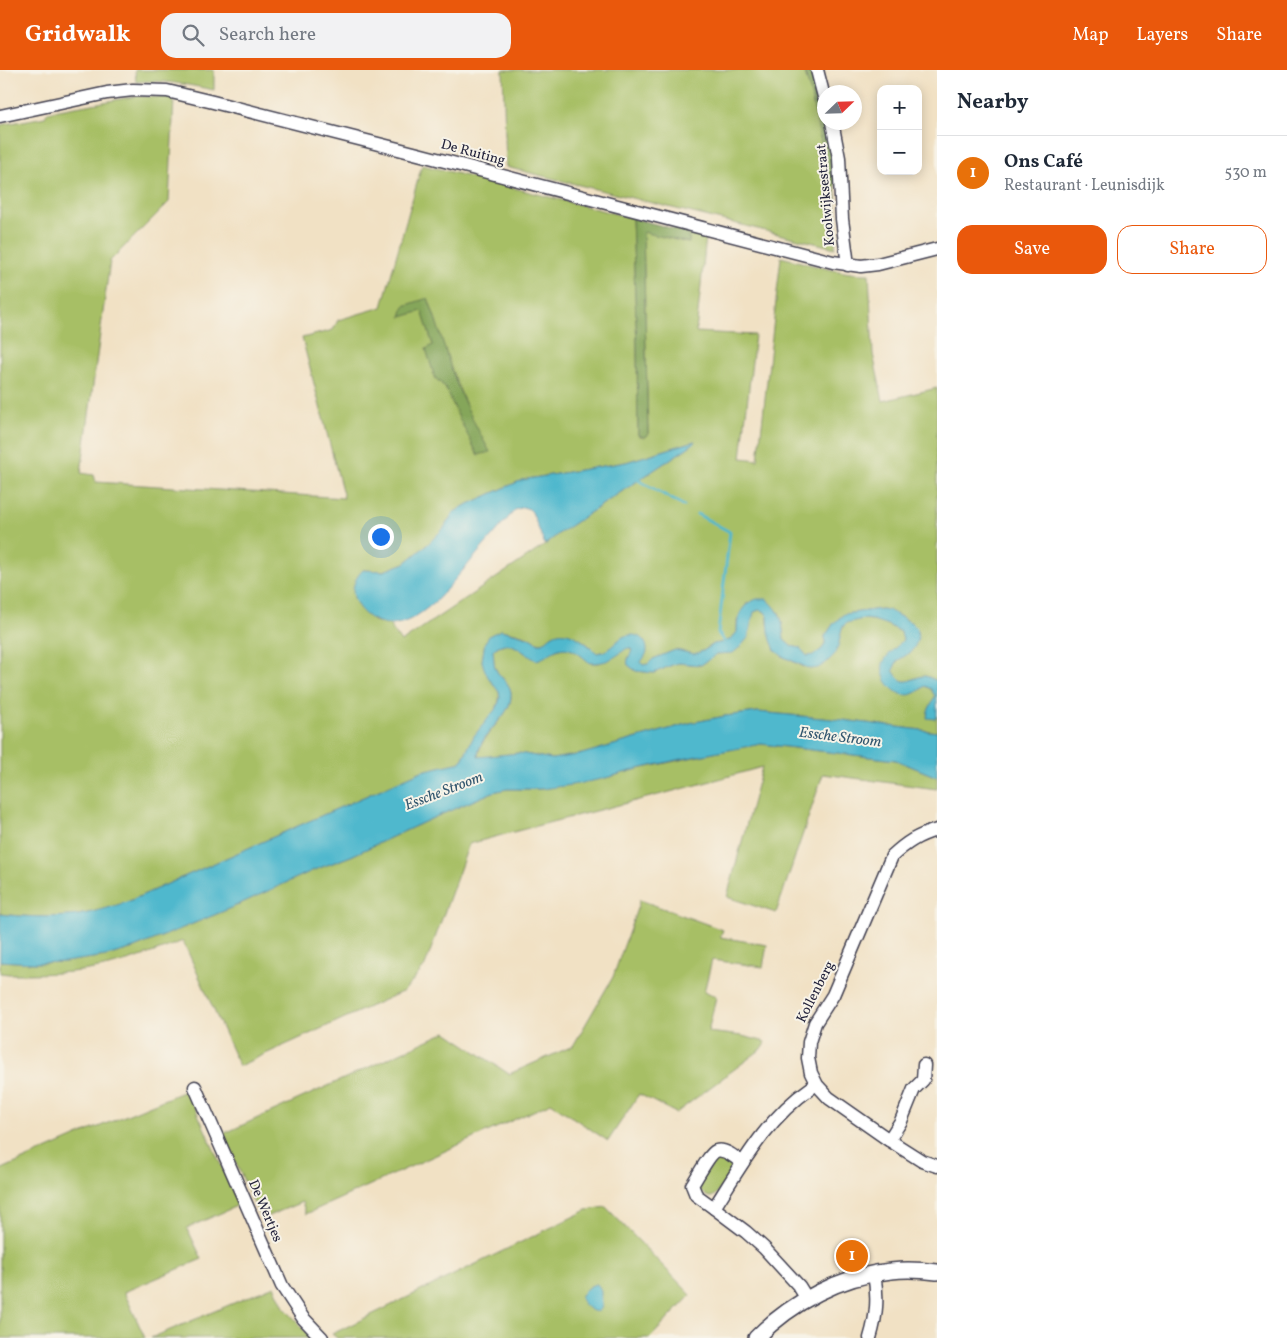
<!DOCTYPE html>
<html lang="en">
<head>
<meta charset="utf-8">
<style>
  body { margin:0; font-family:Vollkorn,serif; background:#f2f2f3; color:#1f2937 }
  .controls { position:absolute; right:15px; top:15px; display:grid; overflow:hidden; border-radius:10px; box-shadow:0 2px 12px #0003 }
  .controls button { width:45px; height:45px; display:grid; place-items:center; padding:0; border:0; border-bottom:1px solid #e0e1e3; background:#fff; color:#1f2937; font:25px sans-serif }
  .compass { position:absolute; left:817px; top:15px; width:45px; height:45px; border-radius:50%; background:#fff; box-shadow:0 2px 12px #0003; rotate:67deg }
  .you { position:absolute; left:380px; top:466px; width:18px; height:18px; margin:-12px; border:4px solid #fff; border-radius:50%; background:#1a73e8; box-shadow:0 0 0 8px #1a73e833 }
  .badge { display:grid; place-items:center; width:32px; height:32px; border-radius:50%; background:#ea580c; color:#fff; font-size:16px; font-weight:700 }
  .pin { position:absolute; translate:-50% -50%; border:2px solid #fff; box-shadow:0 1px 5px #0006 }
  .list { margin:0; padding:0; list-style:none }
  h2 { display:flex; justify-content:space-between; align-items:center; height:65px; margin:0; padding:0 20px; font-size:21px }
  h2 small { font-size:16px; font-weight:400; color:#747a83 }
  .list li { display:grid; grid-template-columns:32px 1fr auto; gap:15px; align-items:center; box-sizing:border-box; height:75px; padding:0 20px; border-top:1px solid #e0e1e3 }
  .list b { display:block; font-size:19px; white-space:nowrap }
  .list p { margin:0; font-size:16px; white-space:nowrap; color:#747a83 }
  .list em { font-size:16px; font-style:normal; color:#747a83 }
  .actions { display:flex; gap:10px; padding:15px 20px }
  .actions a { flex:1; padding:11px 0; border:1px solid #ea580c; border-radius:15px; text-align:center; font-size:18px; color:#ea580c }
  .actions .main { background:#ea580c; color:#fff }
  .icon { flex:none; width:28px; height:28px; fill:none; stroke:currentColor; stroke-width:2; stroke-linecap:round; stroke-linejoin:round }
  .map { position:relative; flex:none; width:937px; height:1268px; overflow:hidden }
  header { display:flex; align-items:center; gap:30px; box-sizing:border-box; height:70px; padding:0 25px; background:#ea580c; color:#fff }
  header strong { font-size:24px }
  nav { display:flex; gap:28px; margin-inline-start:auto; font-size:18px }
  .search { width:350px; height:45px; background:#f2f2f3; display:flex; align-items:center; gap:12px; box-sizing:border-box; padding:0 18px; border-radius:15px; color:#747a83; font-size:19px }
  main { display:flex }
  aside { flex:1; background:#fff }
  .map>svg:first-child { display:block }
</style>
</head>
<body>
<header>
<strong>Gridwalk</strong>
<div class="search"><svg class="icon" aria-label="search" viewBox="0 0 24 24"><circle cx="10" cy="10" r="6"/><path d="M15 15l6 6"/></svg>Search here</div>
<nav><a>Map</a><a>Layers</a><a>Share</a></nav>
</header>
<main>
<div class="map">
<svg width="937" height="1268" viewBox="0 0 937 1268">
  <rect width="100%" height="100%" fill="#f7f3e8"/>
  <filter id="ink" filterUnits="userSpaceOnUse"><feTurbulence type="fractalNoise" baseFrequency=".02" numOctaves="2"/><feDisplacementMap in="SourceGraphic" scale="10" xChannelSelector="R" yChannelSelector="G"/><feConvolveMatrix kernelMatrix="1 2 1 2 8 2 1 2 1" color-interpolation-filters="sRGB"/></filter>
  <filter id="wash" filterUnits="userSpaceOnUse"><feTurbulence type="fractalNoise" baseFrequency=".0096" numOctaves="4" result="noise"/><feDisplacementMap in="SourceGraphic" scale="20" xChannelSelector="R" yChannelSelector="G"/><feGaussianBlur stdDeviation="1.12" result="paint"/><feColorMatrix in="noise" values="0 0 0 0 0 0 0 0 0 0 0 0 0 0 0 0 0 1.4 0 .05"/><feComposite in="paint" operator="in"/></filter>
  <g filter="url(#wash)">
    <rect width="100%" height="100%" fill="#f1e1c4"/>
    <!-- green -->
    <g fill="#a7bf65" stroke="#647050" fill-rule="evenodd">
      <path d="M 135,0 L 214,0 L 214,20 C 189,15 162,9 136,12 Z"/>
      <path d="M 503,0 L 804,0 L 810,20 L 837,146 L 835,178 L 506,97 Z"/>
      <path d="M 137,26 L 174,28 L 169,132 L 110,191 L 81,403 L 94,405 L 96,412 L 344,428 L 302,268 L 333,260 L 338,250 L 382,237 L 422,95 L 443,100 L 632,148 L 637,276 L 638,365 L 644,367 L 648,364 L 643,161 L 688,173 L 689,169 L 686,162 L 706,167 L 696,262 L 755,265 L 741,388 L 758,390 L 781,187 C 807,193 842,205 869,204 L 873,284 L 883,331 L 937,318 L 937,611 C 933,609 929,607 925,606 C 912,606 904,621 893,600 L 897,591 L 910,582 L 912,553 L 888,540 L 881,539 L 844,544 L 834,553 L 825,566 L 825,574 L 822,579 L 814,585 L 807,586 L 800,578 L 791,576 L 784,570 L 782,552 L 779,542 L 747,533 L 737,551 L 737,562 L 731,569 L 724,572 L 714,574 L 703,581 L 694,584 L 675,580 L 653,589 L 648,594 L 642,595 L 641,592 L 647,582 L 619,570 C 612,577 606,582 597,583 C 580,566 576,566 553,565 L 543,573 C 538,573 536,571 531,568 C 522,564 511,562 501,560 L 485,572 L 482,591 L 499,622 C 502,640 483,653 474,667 C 469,675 465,684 461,692 L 422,701 L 127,832 C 111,837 95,842 78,845 C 57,848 22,847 0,844 L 0,55 L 45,47 L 48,42 ZM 428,228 L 451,299 L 470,345 L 478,385 L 459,348 L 446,319 L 440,312 L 433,275 L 422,240 L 402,246 ZM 695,371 L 687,378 L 558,464 L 545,475 L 401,572 L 389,554 L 373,551 L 363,500 L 384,501 L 405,493 L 428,474 L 444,458 L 453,443 L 464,436 L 522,410 L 626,392 Z"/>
      <path d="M 759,540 L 764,541 L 768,546 L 768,554 L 782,586 L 804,597 L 838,577 C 839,571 840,563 843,557 C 845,553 848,552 852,551 C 872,546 884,553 901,562 L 903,570 L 891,583 L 882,599 L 919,621 L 925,616 L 931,619 L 935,626 C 933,633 929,638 927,645 L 935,649 L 937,646 L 937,662 L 843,650 L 758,642 L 725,646 L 690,653 L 582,684 L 552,689 L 519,683 L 478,688 C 479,663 511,648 511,626 C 512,613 500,609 496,599 C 493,594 494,586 493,580 C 508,568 517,577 529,586 L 554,581 L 562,578 L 568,578 L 578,583 L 591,593 L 599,593 L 627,578 L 630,577 L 632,580 C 631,585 626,589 628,595 L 636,601 L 654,603 L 672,595 L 678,593 L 701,595 L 717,584 L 724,583 L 751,558 L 752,548 L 754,542 Z"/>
      <path d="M 761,674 L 896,690 L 937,707 L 937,719 L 823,704 L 776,843 L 727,827 L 762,697 C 665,725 566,747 469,774 L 425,896 L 404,921 L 239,996 L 183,871 C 147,885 111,899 71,902 C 51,904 30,904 9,904 L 0,903 L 0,891 L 34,893 L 65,892 L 106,886 L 134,878 L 224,841 L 314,800 L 351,786 L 433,748 L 493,722 L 507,719 L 541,719 L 602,709 L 638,699 L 737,678 Z"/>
      <path d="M 640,830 L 723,860 L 720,867 L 767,875 L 763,897 L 712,890 L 704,922 L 716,927 L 708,962 L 742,966 L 766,972 L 764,977 L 676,1043 L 639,1024 L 608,1071 L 551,1033 L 306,1144 L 302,1132 L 261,1149 L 223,1064 L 446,962 L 509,1004 L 573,976 L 613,907 Z"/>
      <path d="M 187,1020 L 239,1135 L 187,1158 L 202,1189 L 124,1222 L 145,1268 L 0,1268 L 0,1100 L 91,1060 Z"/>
      <path d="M 719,1087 L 727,1089 L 733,1097 C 729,1103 719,1126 711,1127 C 708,1127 706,1126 704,1124 C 700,1121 699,1118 699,1113 L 716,1088 Z"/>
      <path d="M 606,1137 L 691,1225 L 650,1268 L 337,1268 L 332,1264 L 587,1140 Z"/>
      <path d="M 274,1216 L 284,1237 L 311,1268 L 151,1268 Z"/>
    </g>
    <!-- forest -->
    <g fill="#85a65a" stroke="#54644a">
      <path d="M 804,0 L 817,0 L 824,26 L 824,52 L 832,53 L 837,146 L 810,20 Z"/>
      <path d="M 632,148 L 686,162 L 689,169 L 689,173 L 643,162 L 648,365 L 644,367 L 638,365 L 637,276 Z"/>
      <path d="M 428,228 C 437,251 443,274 451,298 C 461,328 475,355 490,382 L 478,385 L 459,348 L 446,319 L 440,312 L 435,308 L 426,279 L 433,275 L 422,241 L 401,247 L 404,236 Z"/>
    </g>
    <!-- water -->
    <g fill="#4fb8cd" stroke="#386d84">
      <path d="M 695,371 L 694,373 L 687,378 L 558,464 L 545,475 L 532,442 L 529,439 L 523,437 L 515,440 L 439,528 C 428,538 415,549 401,553 C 370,561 336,526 363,500 L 384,501 L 405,493 L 428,474 L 444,458 L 453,443 L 464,436 L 522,410 L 626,392 Z"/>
      <path d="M 757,529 L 767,529 C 783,544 782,550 784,570 L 791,576 L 800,578 L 807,586 L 814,585 L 822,579 L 825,574 L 825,566 L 834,553 L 844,544 L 881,539 L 888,540 L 912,553 L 917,559 L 918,568 L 915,576 L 911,582 L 897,591 L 893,600 C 904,621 912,606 925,606 C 929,607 933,609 937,611 L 937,646 L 935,649 L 927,648 L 928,641 L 935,626 L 931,619 L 925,616 C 920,620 913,625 907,625 C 893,625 880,607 883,594 C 886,585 897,577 903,570 L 901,562 L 888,555 L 873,550 L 863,549 L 846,553 L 842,558 L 838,577 L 834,585 L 826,593 L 818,598 L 810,599 L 782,586 L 775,580 L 771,570 L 769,562 L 768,546 L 764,541 L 759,540 L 754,542 L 748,568 L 740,577 L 733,583 L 717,584 L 701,595 L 678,593 L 672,595 L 654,603 L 636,601 L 628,595 C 626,589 631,585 632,580 L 630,578 C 625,578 624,581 619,584 C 609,591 603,593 590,593 C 579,584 569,573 554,581 C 547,585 545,588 536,590 C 520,582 510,565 493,580 C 494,587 493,597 498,603 C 503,610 512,615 511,626 C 511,648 478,663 478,687 L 519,683 L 552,689 L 582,684 L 690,653 L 725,646 L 758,642 L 843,650 L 937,662 L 937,707 L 896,690 L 761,674 L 677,690 L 638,699 L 602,709 L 572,715 L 541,719 L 507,719 L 493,722 L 433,748 L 351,786 L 314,800 L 224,841 L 134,878 L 106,886 L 65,892 L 34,893 L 0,891 L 0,844 C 22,847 56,848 78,845 C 95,842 111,837 127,832 L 422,701 L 461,692 L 474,666 L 498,636 L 500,627 L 499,622 L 488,607 L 484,598 L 482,591 L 485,572 L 490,565 L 501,560 L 517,564 L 531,568 L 538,573 L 543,573 C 546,571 549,567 553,565 C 568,556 587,574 597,583 C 613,582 617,565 630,565 C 639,564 648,571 647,582 C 646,585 643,589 641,592 L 643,595 L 648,594 L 653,589 L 675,580 L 694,584 L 703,581 L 714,574 L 724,572 L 731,569 L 737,562 C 737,546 741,535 757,529 Z"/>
      <path d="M 597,1214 C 601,1219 601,1220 601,1226 C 601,1228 602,1232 602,1234 C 601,1250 583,1237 580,1228 C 584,1221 588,1215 597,1214 Z"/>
    </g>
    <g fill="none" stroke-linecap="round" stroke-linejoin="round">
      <!-- stream -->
      <g stroke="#4fb8cd" stroke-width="3">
        <path d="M 638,410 L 684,436"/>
        <path d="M 697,444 L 730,462 L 718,563 L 724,571"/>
      </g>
    </g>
  </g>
  <g filter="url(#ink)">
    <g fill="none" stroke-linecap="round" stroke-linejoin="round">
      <defs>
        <g id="minor">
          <path d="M 817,0 L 824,27"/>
          <path d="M 0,46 L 107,23 L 133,20 L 167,21 L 213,32 L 414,83 L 833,192 L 861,196 L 878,194 L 937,179"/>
          <path d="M 832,52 L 839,88 L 842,149 L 848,195"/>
          <path d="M 937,760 C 918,765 906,773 892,786 L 833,925 L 815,953 L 809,972 L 808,988 L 811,1003 L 817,1015 L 829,1028 L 889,1070 L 922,1091 L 937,1096"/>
          <path d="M 195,1017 L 282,1216 L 303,1248 L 322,1268"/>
          <path d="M 889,1070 L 901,1051 L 914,1019 L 923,1010 L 924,995"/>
          <path d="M 714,1138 L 696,1125 L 692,1115 C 697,1108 709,1084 716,1081 C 725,1078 736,1088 742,1093"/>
          <path d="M 807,1229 L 799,1216 L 764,1178 L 746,1162 L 714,1138 C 742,1094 767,1048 811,1018"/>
          <path d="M 870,1268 C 877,1245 878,1227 874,1203"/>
        </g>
        <path id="tertiary" d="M 756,1268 C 792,1232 840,1206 891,1201 C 906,1199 922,1200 937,1202"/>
      </defs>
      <!-- minor casing -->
      <use href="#minor" stroke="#413f50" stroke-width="15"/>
      <!-- tertiary casing -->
      <use href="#tertiary" stroke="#413f50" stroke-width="18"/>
      <!-- minor -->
      <use href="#minor" stroke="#fff" stroke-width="12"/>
      <!-- tertiary -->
      <use href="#tertiary" stroke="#fff" stroke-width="15"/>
    </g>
  </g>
  <g text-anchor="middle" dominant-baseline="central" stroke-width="4" stroke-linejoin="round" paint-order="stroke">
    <!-- street labels -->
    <g font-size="14" fill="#22223b" stroke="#f7f3e8">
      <text transform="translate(473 83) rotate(15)">De Ruiting</text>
      <text transform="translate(826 125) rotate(-95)">Koolwijksestraat</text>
      <text transform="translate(816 922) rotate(-63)">Kollenberg</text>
      <text transform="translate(265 1141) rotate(67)">De Wertjes</text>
    </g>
    <!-- water labels -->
    <g font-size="15" font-style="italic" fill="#32566e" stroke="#f7f3e8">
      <text transform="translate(840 668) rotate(7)">Essche Stroom</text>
      <text transform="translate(444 722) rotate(-21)">Essche Stroom</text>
    </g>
  </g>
</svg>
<div class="controls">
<button>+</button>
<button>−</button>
</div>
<svg class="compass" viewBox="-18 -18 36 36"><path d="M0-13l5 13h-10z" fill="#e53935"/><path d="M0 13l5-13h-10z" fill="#747a83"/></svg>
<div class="you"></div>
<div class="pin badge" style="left:852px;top:1186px;background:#e8710a">1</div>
</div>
<aside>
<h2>Nearby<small></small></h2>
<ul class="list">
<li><span class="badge" style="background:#e8710a">1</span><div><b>Ons Café</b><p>Restaurant · Leunisdijk</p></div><em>530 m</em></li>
</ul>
<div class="actions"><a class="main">Save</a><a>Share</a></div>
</aside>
</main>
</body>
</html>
